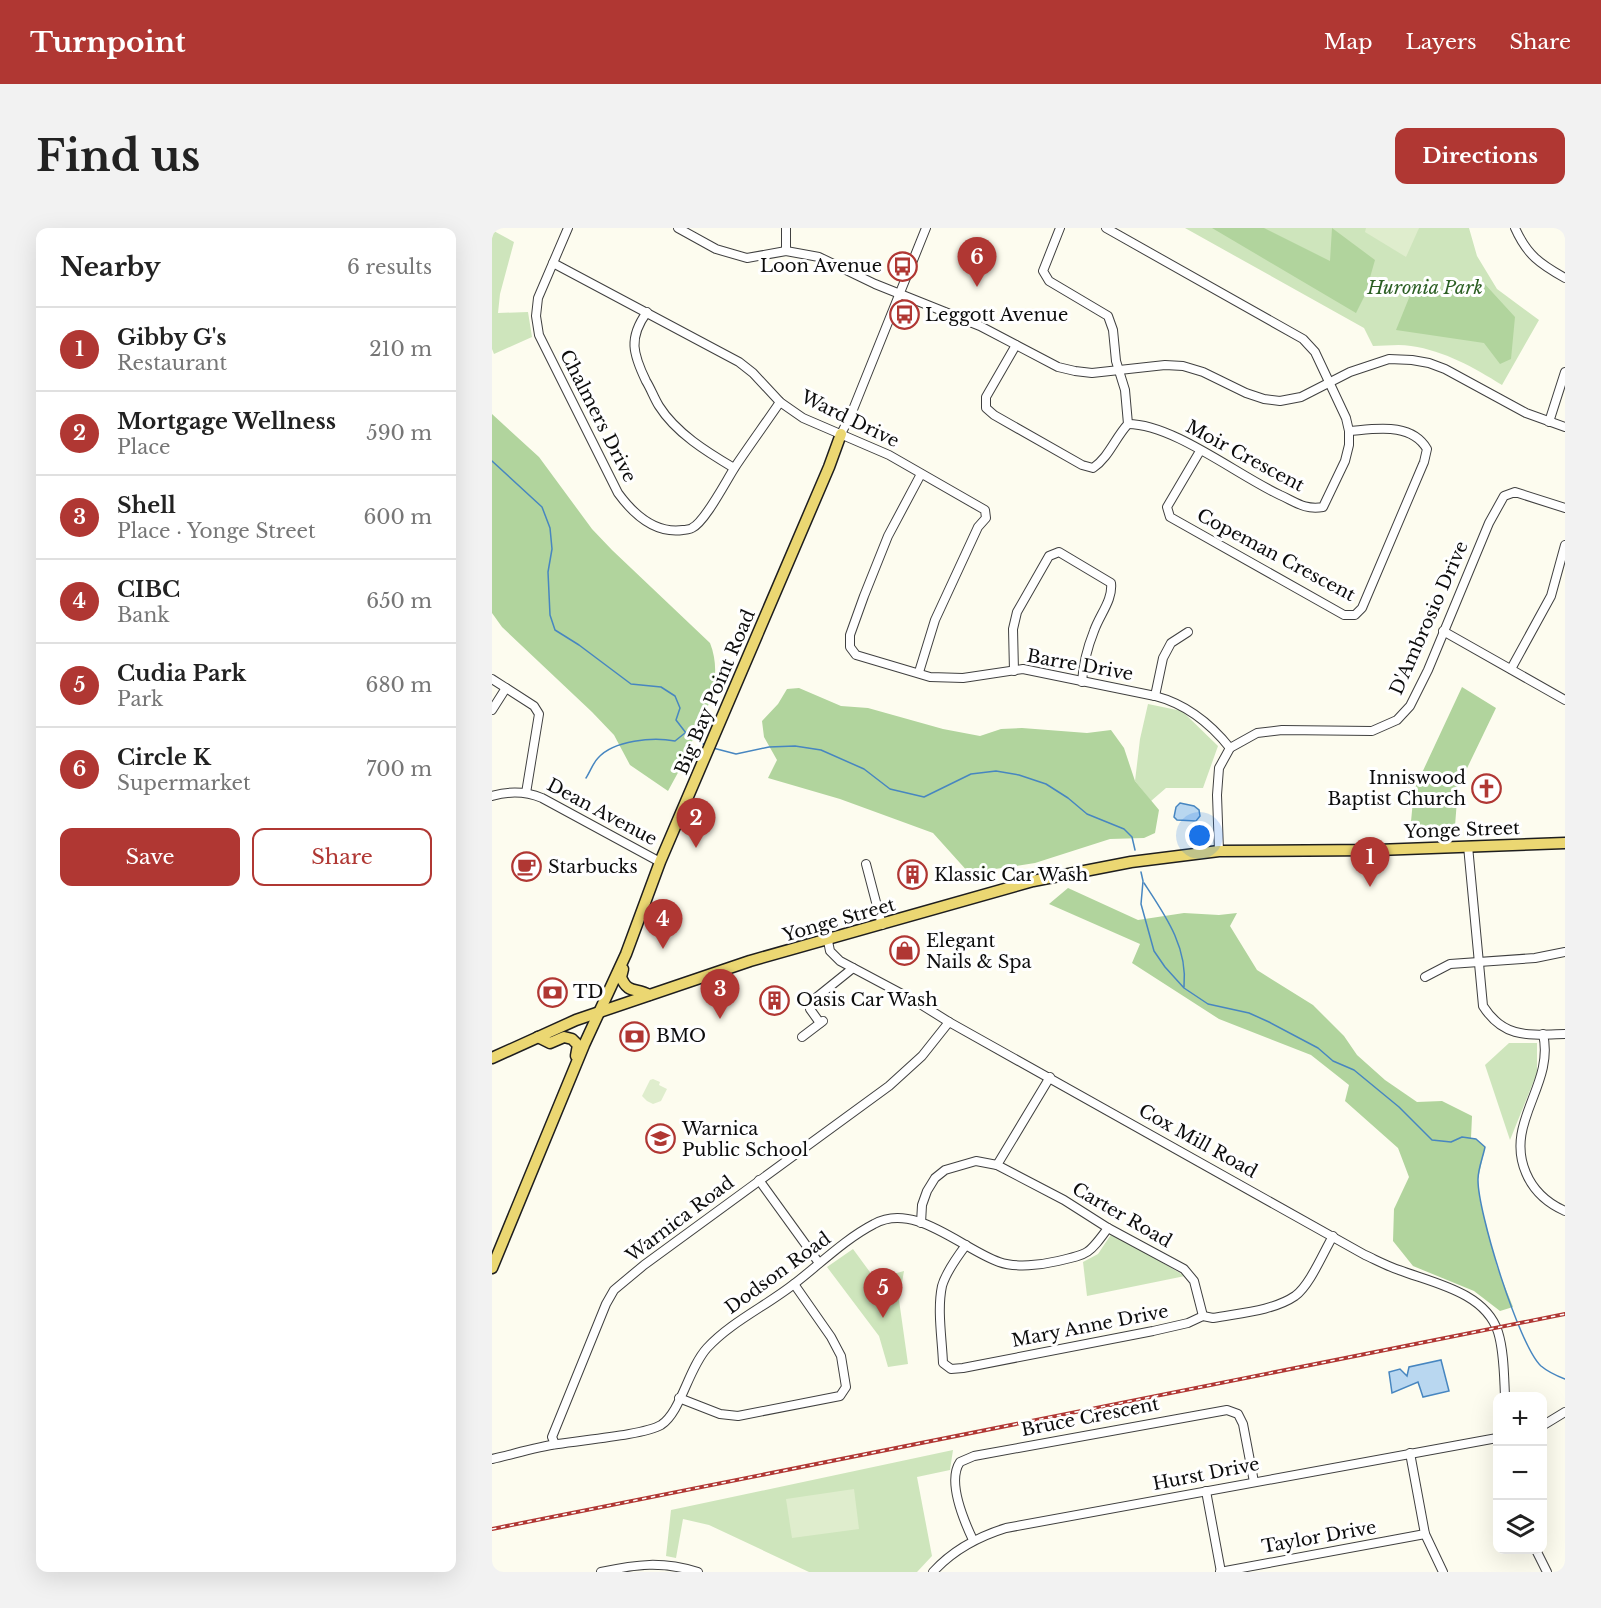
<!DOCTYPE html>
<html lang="en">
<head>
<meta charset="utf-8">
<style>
  body { margin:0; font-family:"Libre Baskerville",serif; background:#f2f2f2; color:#222 }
  .controls { position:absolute; right:18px; bottom:18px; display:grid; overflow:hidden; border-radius:12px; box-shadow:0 6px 24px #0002 }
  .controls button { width:54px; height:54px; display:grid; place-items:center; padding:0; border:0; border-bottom:2px solid #e0e0e0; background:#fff; color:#222; font:30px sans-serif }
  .you { position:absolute; left:708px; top:608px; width:21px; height:21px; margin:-15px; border:4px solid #fff; border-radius:50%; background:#1a73e8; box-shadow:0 0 0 9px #1a73e833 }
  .badge { display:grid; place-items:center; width:39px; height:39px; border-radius:50%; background:#b03733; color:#fff; font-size:20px; font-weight:700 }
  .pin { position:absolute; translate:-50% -50px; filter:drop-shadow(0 2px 3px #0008) }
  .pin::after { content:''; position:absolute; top:32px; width:21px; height:18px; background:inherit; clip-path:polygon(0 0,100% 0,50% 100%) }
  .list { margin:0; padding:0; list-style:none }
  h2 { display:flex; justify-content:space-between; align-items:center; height:78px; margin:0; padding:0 24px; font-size:26px }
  h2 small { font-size:20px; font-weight:400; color:#767676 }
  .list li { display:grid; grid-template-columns:39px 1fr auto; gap:18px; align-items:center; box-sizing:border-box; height:84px; padding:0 24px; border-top:2px solid #e0e0e0 }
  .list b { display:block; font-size:22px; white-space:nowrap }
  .list p { margin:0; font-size:20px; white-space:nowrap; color:#767676 }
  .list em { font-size:20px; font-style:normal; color:#767676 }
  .actions { display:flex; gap:12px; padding:18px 24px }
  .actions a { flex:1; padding:14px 0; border:2px solid #b03733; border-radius:12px; text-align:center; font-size:21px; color:#b03733 }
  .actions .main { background:#b03733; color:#fff }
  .icon { flex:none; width:33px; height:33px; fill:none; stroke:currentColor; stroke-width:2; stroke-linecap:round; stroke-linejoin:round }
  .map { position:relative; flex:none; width:1073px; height:1344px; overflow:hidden; border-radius:12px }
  header { display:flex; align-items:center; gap:36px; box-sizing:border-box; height:84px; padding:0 30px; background:#b03733; color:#fff }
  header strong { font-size:28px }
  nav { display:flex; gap:33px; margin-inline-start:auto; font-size:21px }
  .intro { display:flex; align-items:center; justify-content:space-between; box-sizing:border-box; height:144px; padding:0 36px }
  h1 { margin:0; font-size:42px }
  .button { padding:15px 27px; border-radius:12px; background:#b03733; color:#fff; font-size:21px; font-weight:700 }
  main { display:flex; gap:36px; padding:0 36px }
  aside { flex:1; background:#fff; border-radius:12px; box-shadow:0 6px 24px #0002 }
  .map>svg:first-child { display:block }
</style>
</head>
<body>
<header>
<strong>Turnpoint</strong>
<nav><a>Map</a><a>Layers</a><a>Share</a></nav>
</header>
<div class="intro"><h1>Find us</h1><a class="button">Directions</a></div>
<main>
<aside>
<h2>Nearby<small>6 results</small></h2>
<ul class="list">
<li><span class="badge">1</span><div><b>Gibby G's</b><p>Restaurant</p></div><em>210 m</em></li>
<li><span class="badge">2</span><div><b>Mortgage Wellness</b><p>Place</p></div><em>590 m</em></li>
<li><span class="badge">3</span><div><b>Shell</b><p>Place · Yonge Street</p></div><em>600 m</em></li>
<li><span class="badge">4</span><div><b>CIBC</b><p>Bank</p></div><em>650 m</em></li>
<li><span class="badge">5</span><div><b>Cudia Park</b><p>Park</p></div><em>680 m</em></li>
<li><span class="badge">6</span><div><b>Circle K</b><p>Supermarket</p></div><em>700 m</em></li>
</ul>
<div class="actions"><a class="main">Save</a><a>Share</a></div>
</aside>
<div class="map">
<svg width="1073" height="1344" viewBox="0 0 1073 1344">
  <rect width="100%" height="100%" fill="#fdfcef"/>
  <!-- green -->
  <g fill="#cee5bc">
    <path d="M 693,0 L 977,0 L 985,28 L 1005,61 L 1047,92 L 1010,157 C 981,139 953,123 919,118 C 907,116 893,118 881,118 L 872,100 Z"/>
    <path d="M 0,2 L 22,14 L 8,66 L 6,85 L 36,84 L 40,109 L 2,126 L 0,121 Z"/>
    <path d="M 656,476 L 690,483 L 726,518 L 711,560 L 674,560 L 659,573 L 643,553 L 648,511 Z"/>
    <path d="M 1017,815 L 1045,815 L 1045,845 L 1018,912 L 993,837 Z"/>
    <path d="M 620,1005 L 693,1048 L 595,1068 L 591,1034 L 606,1026 Z"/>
    <path d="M 361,1021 L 383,1051 L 412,1043 L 407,1072 L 416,1136 L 396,1139 L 387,1108 L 335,1039 Z"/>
    <path d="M 461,1222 L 458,1242 L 425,1249 L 440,1328 L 425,1344 L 317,1344 L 217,1297 L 191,1291 L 184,1330 L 174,1328 L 179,1282 Z"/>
  </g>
  <!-- forest -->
  <g fill="#b1d49d">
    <path d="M 720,0 L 772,0 L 838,33 L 840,0 L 883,32 L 873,67 L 864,85 Z"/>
    <path d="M 990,53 L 1023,89 L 1019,131 L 1008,136 L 992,115 L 904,102 L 919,65 L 944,64 L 960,57 Z"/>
    <path d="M 0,186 L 47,229 L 100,301 L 120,322 L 218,415 C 233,453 212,488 196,522 L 195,528 L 176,563 L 138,537 L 122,507 L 100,484 L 10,399 L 0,385 Z"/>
    <path d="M 970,459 L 1004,480 L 966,559 L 963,598 L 918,604 L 922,562 Z"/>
    <path d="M 307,460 L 349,478 L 376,480 L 451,501 L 488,508 L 509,501 L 530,500 L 595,505 L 619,502 L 632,520 L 643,553 L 667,582 L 663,605 L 652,610 L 618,611 L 543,635 L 477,645 L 441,605 L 348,571 L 276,550 L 285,532 L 272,509 L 270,493 L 286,476 L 295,461 Z"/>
    <path d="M 576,660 L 646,692 L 692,685 L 727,687 L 745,685 L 738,698 L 765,742 L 821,777 L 852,808 L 865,827 L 893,852 L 925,874 L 950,873 L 980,888 L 979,910 L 984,911 L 993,919 L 986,951 L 988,973 L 1005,1039 L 1021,1079 L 1008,1083 L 982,1063 L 921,1038 L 901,1013 L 902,981 L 917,949 L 906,920 L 853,873 L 857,857 L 819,827 L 727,791 L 640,735 L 648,716 L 557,676 Z"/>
  </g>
  <!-- pitch -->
  <g fill="#dfedcd">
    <path d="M 874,0 L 927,0 L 914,29 L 873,4 Z"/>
    <path d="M 161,851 L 168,854 L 167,857 L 175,861 L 169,873 L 161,876 L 155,873 L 150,868 L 158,852 Z"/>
    <path d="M 362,1261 L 367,1301 L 300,1310 L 294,1271 Z"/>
  </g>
  <!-- water -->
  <g fill="#b9d7f0" stroke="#4786c0" stroke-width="1.5">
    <path d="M 688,575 L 702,578 L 707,582 L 708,588 L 704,593 L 685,592 L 682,589 L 684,579 Z"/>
    <path d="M 949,1132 L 957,1163 L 931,1169 L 926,1154 L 900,1165 L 897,1144 L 908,1141 L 915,1148 L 917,1139 Z"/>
  </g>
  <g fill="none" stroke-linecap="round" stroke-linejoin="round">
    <!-- stream -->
    <g stroke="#4786c0" stroke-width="1.5">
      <path d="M 0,233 L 50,279 L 58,300 L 60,321 L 56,344 L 58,387 L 63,402 L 87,417 L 139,456 L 169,459 L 183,468 L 188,480 L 184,492 L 194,505 L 213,517"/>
      <path d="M 221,520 L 244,526 L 277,519 L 303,518 L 329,522 L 372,541 L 398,561 L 432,569 L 479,546 L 504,543 L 527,547 L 554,556 L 576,570 L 595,586 L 632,601 L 640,609 L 643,622"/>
      <path d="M 94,550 C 98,544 101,535 106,530 C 122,512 161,509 183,513 L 193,505"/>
      <path d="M 649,644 L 651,653 L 649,676 L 662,723 L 673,739 L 692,760 L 716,776 L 757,785 L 777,794 L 826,820 L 841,833 L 862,842 L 907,879 L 940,912 L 959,914 L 970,909 L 984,911 L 993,919 C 991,929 986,941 986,951 C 985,982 1027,1118 1049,1138 C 1055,1143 1065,1148 1073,1151"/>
      <path d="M 652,655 C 673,687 696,719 692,759"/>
    </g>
    <defs>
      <g id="minor">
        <path d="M 76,0 L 46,70 L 44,88 L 47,107 L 126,265 C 142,287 163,306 191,302 C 192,302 200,301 200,300 C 213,294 234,253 243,239 C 257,218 273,196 288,174"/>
        <path d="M 186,0 L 224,21 L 255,30 L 294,23 L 327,29 L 383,56 L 488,98 L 566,139 L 583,143 L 600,145 L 673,137 L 691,138 L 711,144 L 754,165 L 772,171 L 788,173 L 809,169 L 858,144 L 897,131 L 920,132 L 937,135 L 953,141 L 1034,185 L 1073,199"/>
        <path d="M 614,0 L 811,111 L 823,124 L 854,190 L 857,203 L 857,217 L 853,233 L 831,279 C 812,282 804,274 788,267 C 745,247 681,196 636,196"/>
        <path d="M 1023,0 C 1035,27 1048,36 1073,50"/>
        <path d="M 294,23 L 294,0"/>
        <path d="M 61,35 L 247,134 L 261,145 L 288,174 L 311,190 L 397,227 L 493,282 L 494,290 L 486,299 L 443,392 L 427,444"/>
        <path d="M 155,84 C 136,110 141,126 154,153 C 159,161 162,170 167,178 C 184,205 215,224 242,240"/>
        <path d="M 524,117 L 494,169 L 494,180 L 502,187 L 590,237 L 601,240 C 617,229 623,210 636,196 L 633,162 L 624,133 L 621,102 L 616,88 L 557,53 L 551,43 L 568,0"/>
        <path d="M 1057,194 L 1073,144"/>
        <path d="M 349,206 L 360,184 L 434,0"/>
        <path d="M 708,223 L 675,279 L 678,289 L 852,387 L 863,387 L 870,380 L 932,234 L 935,221 C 919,194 884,201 857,203"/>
        <path d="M 429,246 L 396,308 L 372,368 L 358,407 L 358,419 L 364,427 L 438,449 L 471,450 L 531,441 L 663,468 C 694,476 718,495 738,520"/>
        <path d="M 951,403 L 1073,472"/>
        <path d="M 1019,441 L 1059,368 L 1073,317"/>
        <path d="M 522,443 L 521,401 L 525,384 L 557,328 L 567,324 L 619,355 C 621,372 608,386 602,403 C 596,418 591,437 590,454"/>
        <path d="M 0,451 L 42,478 L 47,486 L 34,565"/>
        <path d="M 663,468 L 671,430 L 679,415 L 696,404"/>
        <path d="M 0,482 L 14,460"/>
        <path d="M 0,568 C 17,563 33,563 50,570 L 168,634"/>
        <path d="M 976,618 L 991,778 C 1012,811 1037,807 1073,806"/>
        <path d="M 727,623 L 725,567 L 727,540 L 738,520 L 765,505 L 790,502 L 880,503 L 905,492 L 918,478 L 936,442 L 997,295 L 1012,268 L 1023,264 L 1073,280"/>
        <path d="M 374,636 L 390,697"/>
        <path d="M 336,713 L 338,723 L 348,733 L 425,774 L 457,794 L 873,1027 C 884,1032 895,1038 907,1042 C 941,1055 993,1064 1006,1104 C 1012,1123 1012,1148 1013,1168"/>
        <path d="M 933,749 L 958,736 L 1043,730 L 1073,724"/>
        <path d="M 328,795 L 318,781 L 320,773 L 361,740"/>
        <path d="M 1051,806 C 1063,857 1012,894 1034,945 C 1042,964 1055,975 1073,983"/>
        <path d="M 310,809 L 331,793"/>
        <path d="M 505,937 L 558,849"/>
        <path d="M 267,952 L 327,1035"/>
        <path d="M 429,995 L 430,977 L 435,963 L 443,950 L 453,942 L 484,933 L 505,937 L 572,972 L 616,1000 L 692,1041 L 702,1053 L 711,1088"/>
        <path d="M 474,1017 C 465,1029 454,1044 450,1058 C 445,1082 450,1110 451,1135 L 459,1141 L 471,1140 L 661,1103 L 696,1095 L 711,1088 L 721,1090 C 747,1085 781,1083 803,1068 C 818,1057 831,1025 841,1008"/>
        <path d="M 187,1170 L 228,1186 L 246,1188 L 348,1168 L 354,1159 L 349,1128 L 339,1109 L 302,1056"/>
        <path d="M 1050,1198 L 1073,1184"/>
        <path d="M 63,1216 L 60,1209 L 114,1076 L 122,1062 L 152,1037 L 397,858 L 430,828 L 457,794"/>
        <path d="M 918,1225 L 933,1306 L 951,1344"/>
        <path d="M 0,1231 C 22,1226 44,1219 66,1216 C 89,1212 152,1207 169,1197 C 189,1184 196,1141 215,1120 C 239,1094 274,1078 302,1056 C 328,1036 353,1011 382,996 C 422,973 470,1021 507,1034 C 524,1040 549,1037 566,1033 C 597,1026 597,1026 616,1000"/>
        <path d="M 714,1263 L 729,1344"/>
        <path d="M 481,1312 C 472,1293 455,1253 468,1234 L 482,1228 L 735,1182 L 746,1186 L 751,1196 L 762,1254"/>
        <path d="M 1044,1322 L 1055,1344"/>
        <path d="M 109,1344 C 145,1336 170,1333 206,1344"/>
        <path d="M 441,1344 C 461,1322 485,1309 514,1300 L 1005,1210"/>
        <path d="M 728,1344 L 933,1306"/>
      </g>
      <g id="major">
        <path d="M 131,741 L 129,749 C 136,767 145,759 157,767"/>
        <path d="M 46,809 L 58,815 L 72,809 L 80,811 L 86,817 L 84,828"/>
        <path d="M 0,830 L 84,792 L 258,733 L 541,653 L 639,634 L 727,623 L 885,622 L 1073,615"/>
        <path d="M 0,1040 L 92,817 L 134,726 L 168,634 L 337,239 L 349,206"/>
      </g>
    </defs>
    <!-- minor casing -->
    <use href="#minor" stroke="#404040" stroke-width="10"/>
    <!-- major casing -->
    <use href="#major" stroke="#1e1e1e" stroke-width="13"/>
    <!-- minor -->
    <use href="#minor" stroke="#fff" stroke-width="8"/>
    <!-- major -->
    <use href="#major" stroke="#ebd772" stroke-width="10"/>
    <defs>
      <path id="rail" d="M 0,1301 L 1073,1086"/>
    </defs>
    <!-- rail casing -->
    <use href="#rail" stroke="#b03733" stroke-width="4"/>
    <!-- rail -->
    <use href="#rail" stroke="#fff" stroke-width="1.5" stroke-dasharray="4.5" stroke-linecap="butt"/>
  </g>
  <!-- icons -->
  <defs>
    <symbol id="bus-ring" viewBox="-11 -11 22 22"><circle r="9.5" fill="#fff" stroke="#b03733" stroke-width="1.5"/><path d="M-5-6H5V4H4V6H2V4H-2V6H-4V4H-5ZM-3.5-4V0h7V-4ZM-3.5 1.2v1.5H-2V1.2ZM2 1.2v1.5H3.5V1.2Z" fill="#b03733"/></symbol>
    <symbol id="church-ring" viewBox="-11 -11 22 22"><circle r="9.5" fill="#fff" stroke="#b03733" stroke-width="1.5"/><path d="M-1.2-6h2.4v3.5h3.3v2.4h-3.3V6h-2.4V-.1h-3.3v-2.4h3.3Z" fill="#b03733"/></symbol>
    <symbol id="cafe-ring" viewBox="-11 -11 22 22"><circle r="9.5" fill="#fff" stroke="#b03733" stroke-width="1.5"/><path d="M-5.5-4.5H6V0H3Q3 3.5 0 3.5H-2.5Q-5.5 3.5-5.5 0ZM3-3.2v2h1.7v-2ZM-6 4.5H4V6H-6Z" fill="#b03733"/></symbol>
    <symbol id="building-ring" viewBox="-11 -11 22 22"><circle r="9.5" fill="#fff" stroke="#b03733" stroke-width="1.5"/><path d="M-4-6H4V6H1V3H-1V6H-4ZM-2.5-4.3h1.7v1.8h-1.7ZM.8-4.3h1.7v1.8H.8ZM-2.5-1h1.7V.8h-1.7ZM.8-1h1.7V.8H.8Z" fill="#b03733"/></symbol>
    <symbol id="shop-ring" viewBox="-11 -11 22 22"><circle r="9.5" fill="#fff" stroke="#b03733" stroke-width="1.5"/><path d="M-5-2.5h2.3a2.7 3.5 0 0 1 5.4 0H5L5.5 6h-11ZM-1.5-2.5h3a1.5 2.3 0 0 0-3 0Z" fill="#b03733"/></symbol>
    <symbol id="bank-ring" viewBox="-11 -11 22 22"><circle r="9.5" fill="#fff" stroke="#b03733" stroke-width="1.5"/><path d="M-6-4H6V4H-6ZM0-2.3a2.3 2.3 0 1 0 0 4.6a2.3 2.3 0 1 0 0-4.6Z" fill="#b03733"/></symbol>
    <symbol id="school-ring" viewBox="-11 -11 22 22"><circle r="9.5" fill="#fff" stroke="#b03733" stroke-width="1.5"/><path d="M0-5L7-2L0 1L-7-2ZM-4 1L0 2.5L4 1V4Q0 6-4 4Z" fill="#b03733"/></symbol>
  </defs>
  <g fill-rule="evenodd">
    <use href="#bus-ring" x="394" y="22" width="33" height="33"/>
    <use href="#bus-ring" x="396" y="70" width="33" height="33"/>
    <use href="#church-ring" x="978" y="544" width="33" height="33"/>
    <use href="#cafe-ring" x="18" y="622" width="33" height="33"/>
    <use href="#building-ring" x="404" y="630" width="33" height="33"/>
    <use href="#shop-ring" x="396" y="706" width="33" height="33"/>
    <use href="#bank-ring" x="44" y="748" width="33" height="33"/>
    <use href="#building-ring" x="266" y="756" width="33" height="33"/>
    <use href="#bank-ring" x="126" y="792" width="33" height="33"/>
    <use href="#school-ring" x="152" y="894" width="33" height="33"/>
  </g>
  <g text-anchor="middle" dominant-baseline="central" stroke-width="6" stroke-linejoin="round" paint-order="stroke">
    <!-- poi labels -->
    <g font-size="18" fill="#0d0d0d" stroke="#fff" text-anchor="start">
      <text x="390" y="38" text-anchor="end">Loon Avenue</text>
      <text x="433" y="87">Leggott Avenue</text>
      <text x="974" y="550" text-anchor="end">Inniswood<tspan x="974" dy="21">Baptist Church</tspan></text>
      <text x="56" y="639">Starbucks</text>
      <text x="442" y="647">Klassic Car Wash</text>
      <text x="434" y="713">Elegant<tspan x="434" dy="21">Nails &amp; Spa</tspan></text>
      <text x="81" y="764">TD</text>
      <text x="304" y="772">Oasis Car Wash</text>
      <text x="164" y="808">BMO</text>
      <text x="190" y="901">Warnica<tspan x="190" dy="21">Public School</tspan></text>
    </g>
    <!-- park labels -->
    <g font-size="18" font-style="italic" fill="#2c5f24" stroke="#fff">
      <text x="933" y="60">Huronia Park</text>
    </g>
    <!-- street labels -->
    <g font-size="18" fill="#0d0d0d" stroke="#fff">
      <text transform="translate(106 188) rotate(63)">Chalmers Drive</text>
      <text transform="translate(358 191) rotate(26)">Ward Drive</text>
      <text transform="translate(753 228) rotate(28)">Moir Crescent</text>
      <text transform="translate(784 327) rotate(28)">Copeman Crescent</text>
      <text transform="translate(937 390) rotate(-66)">D'Ambrosio Drive</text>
      <text transform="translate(588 437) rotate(10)">Barre Drive</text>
      <text transform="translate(223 464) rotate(-67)">Big Bay Point Road</text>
      <text transform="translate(110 584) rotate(28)">Dean Avenue</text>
      <text transform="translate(970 602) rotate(-2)">Yonge Street</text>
      <text transform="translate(347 692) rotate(-16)">Yonge Street</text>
      <text transform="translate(706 913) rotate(29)">Cox Mill Road</text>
      <text transform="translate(630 987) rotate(30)">Carter Road</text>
      <text transform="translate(188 991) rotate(-37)">Warnica Road</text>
      <text transform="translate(286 1045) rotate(-36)">Dodson Road</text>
      <text transform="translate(598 1098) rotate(-11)">Mary Anne Drive</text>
      <text transform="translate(598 1189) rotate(-11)">Bruce Crescent</text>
      <text transform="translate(714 1246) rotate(-11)">Hurst Drive</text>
      <text transform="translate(827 1309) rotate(-10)">Taylor Drive</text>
    </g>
  </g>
</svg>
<div class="controls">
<button>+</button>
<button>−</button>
<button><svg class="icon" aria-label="layers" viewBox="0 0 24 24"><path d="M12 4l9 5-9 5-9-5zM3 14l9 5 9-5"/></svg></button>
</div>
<div class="you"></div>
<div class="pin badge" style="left:878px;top:659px">1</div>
<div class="pin badge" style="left:204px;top:620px">2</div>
<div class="pin badge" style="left:228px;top:791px">3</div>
<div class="pin badge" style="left:171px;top:721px">4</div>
<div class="pin badge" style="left:391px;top:1090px">5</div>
<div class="pin badge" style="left:485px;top:59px">6</div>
</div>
</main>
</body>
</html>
